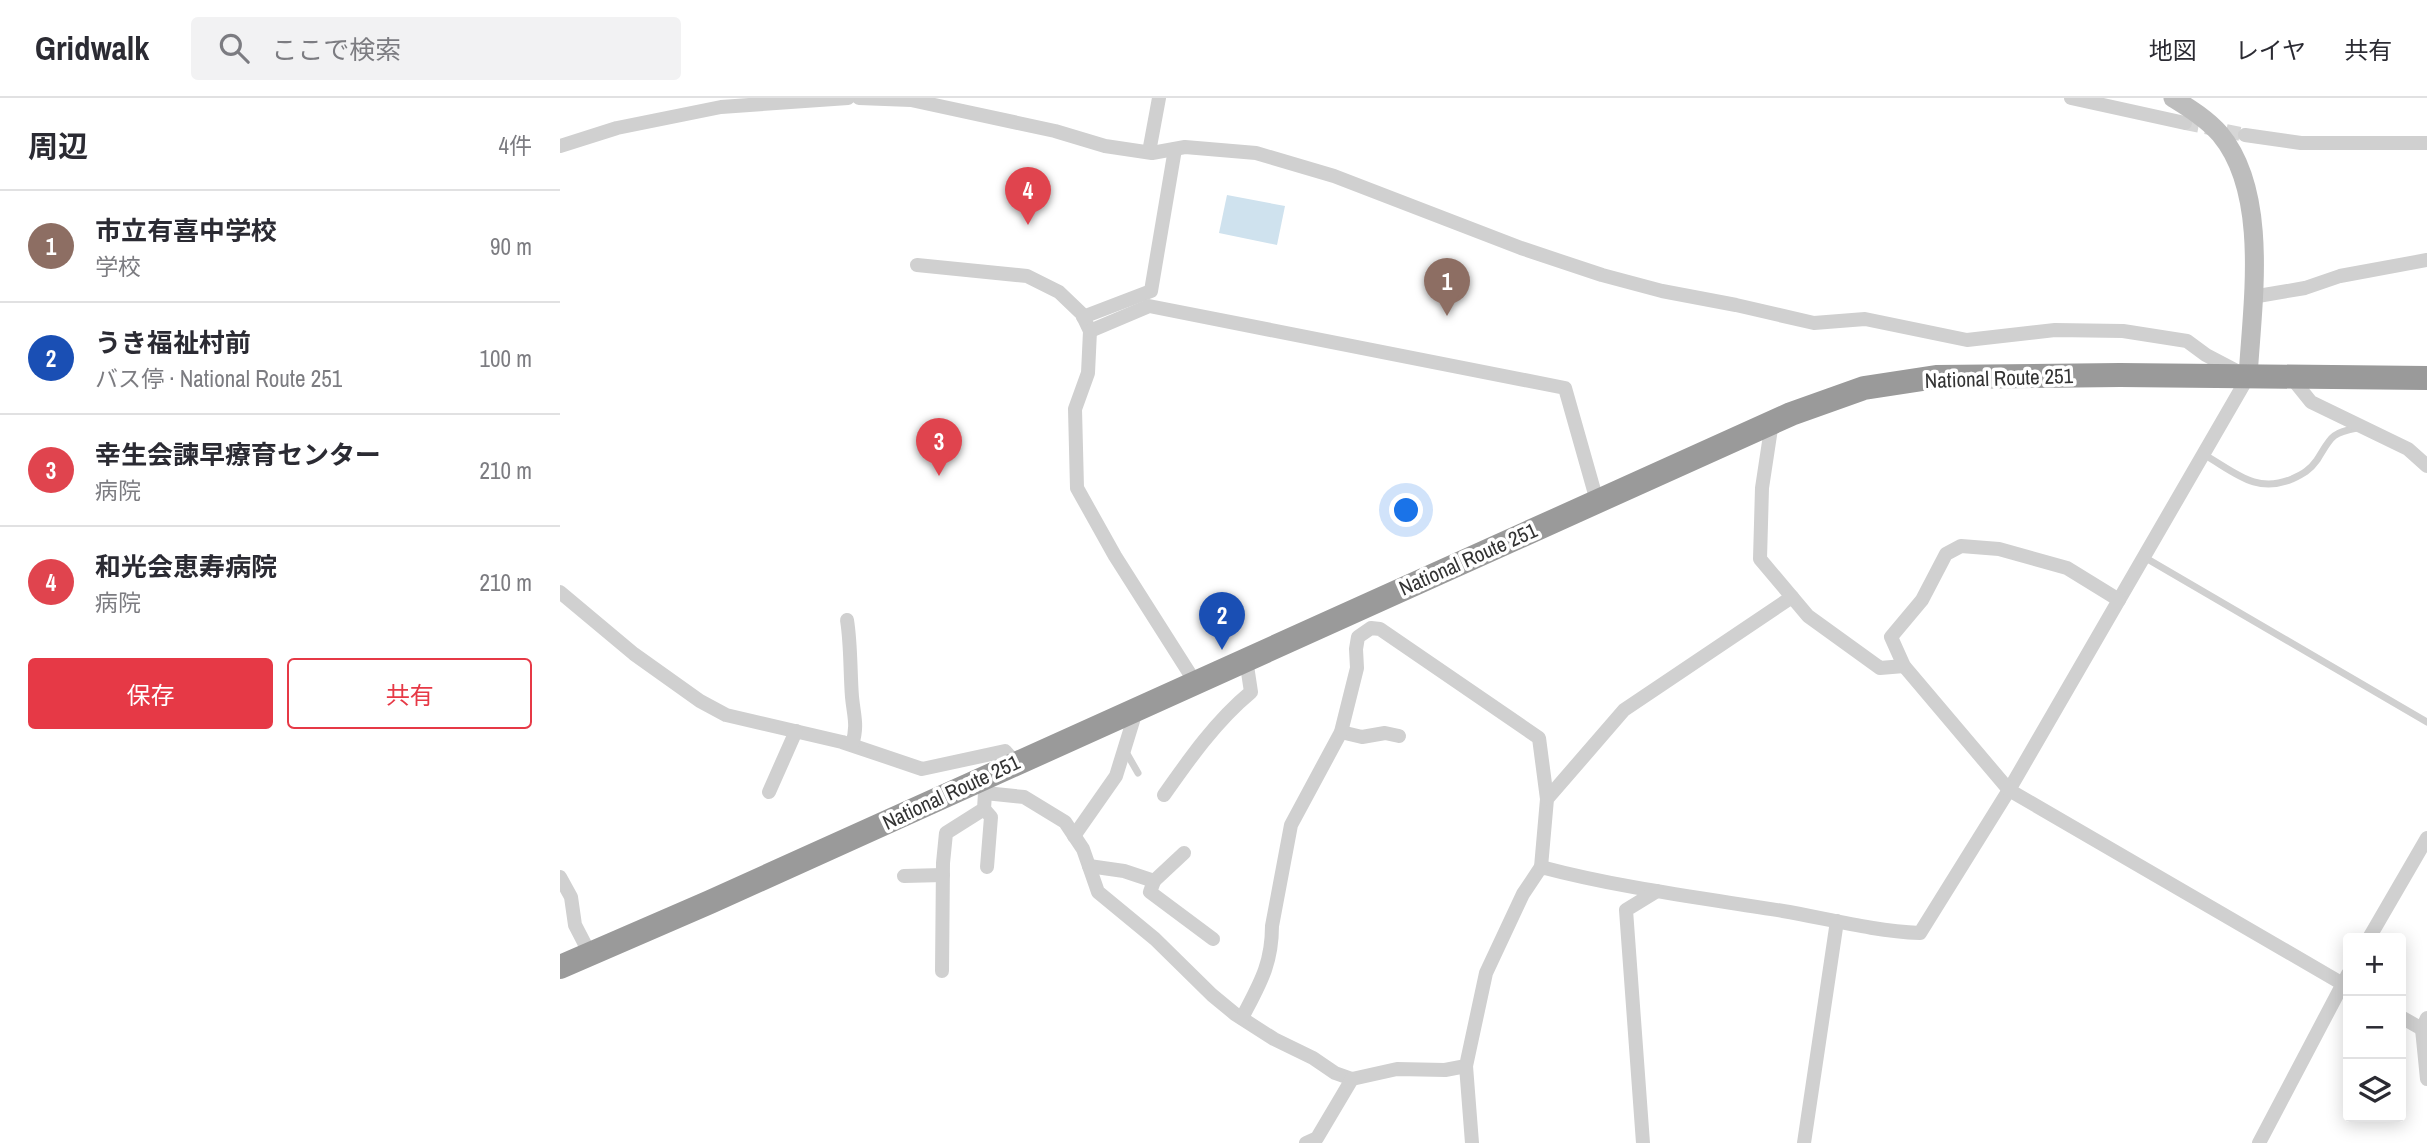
<!DOCTYPE html>
<html lang="ja">
<head>
<meta charset="utf-8">
<style>
  body { margin:0; font-family:"Archivo Narrow","Noto Sans JP",sans-serif; background:#f2f2f3; color:#2b2b33 }
  .controls { position:absolute; right:21px; bottom:21px; display:grid; overflow:hidden; border-radius:7px; box-shadow:0 4px 18px #0003 }
  .controls button { width:63px; height:63px; display:grid; place-items:center; padding:0; border:0; border-bottom:2px solid #e1e1e2; background:#fff; color:#2b2b33; font:35px sans-serif }
  .you { position:absolute; left:847px; top:413px; width:24px; height:24px; margin:-18px; border:5px solid #fff; border-radius:50%; background:#1a73e8; box-shadow:0 0 0 10px #1a73e833 }
  .badge { display:grid; place-items:center; width:46px; height:46px; border-radius:50%; background:#e63946; color:#fff; font-size:23px; font-weight:700 }
  .pin { position:absolute; translate:-50% -58px; filter:drop-shadow(0 2px 4px #0008) }
  .pin::after { content:''; position:absolute; top:37px; width:24px; height:21px; background:inherit; clip-path:polygon(0 0,100% 0,50% 100%) }
  .list { margin:0; padding:0; list-style:none }
  h2 { display:flex; justify-content:space-between; align-items:center; height:91px; margin:0; padding:0 28px; font-size:30px }
  h2 small { font-size:23px; font-weight:400; color:#7c7c81 }
  .list li { display:grid; grid-template-columns:46px 1fr auto; gap:21px; align-items:center; box-sizing:border-box; height:112px; padding:0 28px; border-top:2px solid #e1e1e2 }
  .list b { display:block; font-size:26px; white-space:nowrap }
  .list p { margin:0; font-size:23px; white-space:nowrap; color:#7c7c81 }
  .list em { font-size:23px; font-style:normal; color:#7c7c81 }
  .actions { display:flex; gap:14px; padding:21px 28px }
  .actions a { flex:1; padding:16px 0; border:2px solid #e63946; border-radius:7px; text-align:center; font-size:24px; color:#e63946 }
  .actions .main { background:#e63946; color:#fff }
  .icon { flex:none; width:38px; height:38px; fill:none; stroke:currentColor; stroke-width:2; stroke-linecap:round; stroke-linejoin:round }
  .map { position:relative; flex:none; width:1867px; height:1045px; overflow:hidden }
  header { display:flex; align-items:center; gap:42px; box-sizing:border-box; height:98px; padding:0 35px; background:#fff; border-bottom:2px solid #e1e1e2 }
  header strong { font-size:33px }
  nav { display:flex; gap:38px; margin-inline-start:auto; font-size:24px }
  .search { width:490px; height:63px; background:#f2f2f3; display:flex; align-items:center; gap:18px; box-sizing:border-box; padding:0 24px; border-radius:7px; color:#7c7c81; font-size:26px }
  main { display:flex }
  aside { flex:1; background:#fff }
  .map>svg:first-child { display:block }
</style>
</head>
<body>
<header>
<strong>Gridwalk</strong>
<div class="search"><svg class="icon" aria-label="search" viewBox="0 0 24 24"><circle cx="10" cy="10" r="6"/><path d="M15 15l6 6"/></svg>ここで検索</div>
<nav><a>地図</a><a>レイヤ</a><a>共有</a></nav>
</header>
<main>
<aside>
<h2>周辺<small>4件</small></h2>
<ul class="list">
<li><span class="badge" style="background:#8d6e63">1</span><div><b>市立有喜中学校</b><p>学校</p></div><em>90 m</em></li>
<li><span class="badge" style="background:#1a4fb4">2</span><div><b>うき福祉村前</b><p>バス停 · National Route 251</p></div><em>100 m</em></li>
<li><span class="badge" style="background:#e0444e">3</span><div><b>幸生会諫早療育センター</b><p>病院</p></div><em>210 m</em></li>
<li><span class="badge" style="background:#e0444e">4</span><div><b>和光会恵寿病院</b><p>病院</p></div><em>210 m</em></li>
</ul>
<div class="actions"><a class="main">保存</a><a>共有</a></div>
</aside>
<div class="map">
<svg width="1867" height="1045" viewBox="0 0 1867 1045">
  <rect width="100%" height="100%" fill="#fff"/>
  <!-- water -->
  <path fill="#cfe2ee" d="M 667,97 L 725,108 L 717,147 L 659,135 Z"/>
  <g fill="none" stroke-linecap="round" stroke-linejoin="round">
    <!-- street-tunnel -->
    <path stroke="#d6d6d6" stroke-width="14" stroke-dasharray="14 7" stroke-linecap="butt" d="M 1625,25 L 1685,37"/>
    <!-- lane -->
    <g stroke="#d0d0d0" stroke-width="7">
      <path d="M 1643,356 C 1675,374 1695,396 1732,381 C 1743,376 1750,372 1757,362 C 1771,340 1770,335 1797,330"/>
      <path d="M 1584,459 L 1867,624"/>
      <path d="M 566,654 L 578,675"/>
    </g>
    <!-- street -->
    <g stroke="#d0d0d0" stroke-width="14">
      <path d="M 299,0 L 351,2 L 495,33 L 545,48 L 592,55 L 625,49 L 696,55 L 774,78 L 961,150 L 1042,177 L 1102,193 L 1176,207 L 1254,225 L 1305,221 L 1407,242 L 1495,232 L 1563,233 L 1627,243 L 1646,257 L 1688,279 L 1449,692 L 1360,835 C 1313,833 1269,821 1223,813 C 1142,800 1060,790 981,769 L 963,796 L 926,875 L 906,968 L 885,972 L 837,971 L 792,981 L 775,975 L 753,960 L 714,941 L 675,916 L 652,897 L 595,841 L 538,794 L 523,751 L 505,724 L 464,699 L 425,695"/>
      <path d="M 1511,0 L 1625,25"/>
      <path d="M 1685,37 L 1741,45 L 1867,45"/>
      <path d="M 0,48 L 57,30 L 161,9 L 288,0"/>
      <path d="M 589,54 L 599,0"/>
      <path d="M 357,167 L 467,178 L 499,194 L 522,216 L 530,233 L 528,275 L 515,311 L 517,390 L 555,458 L 635,584"/>
      <path d="M 1692,199 L 1745,190 L 1780,178 L 1867,162"/>
      <path d="M 523,219 L 591,193 L 615,51"/>
      <path d="M 530,233 L 589,208 L 1005,290 L 1037,403"/>
      <path d="M 1731,279 L 1751,304 L 1848,351 L 1867,368"/>
      <path d="M 1212,324 L 1202,390 L 1200,461 L 1232,499"/>
      <path d="M 0,494 L 74,556 L 140,603 L 166,617 L 282,644 L 362,671 L 445,653 L 455,664"/>
      <path d="M 1559,502 L 1507,470 L 1439,451 L 1401,448 L 1386,456 L 1362,502 L 1331,539 L 1344,568 L 1449,692 L 1788,889"/>
      <path d="M 287,522 C 291,547 290,573 292,599 C 294,619 298,627 292,647"/>
      <path d="M 781,634 L 802,639 L 825,635 L 839,638"/>
      <path d="M 209,694 L 236,633"/>
      <path d="M 604,697 C 630,660 656,623 691,594 L 686,561"/>
      <path d="M 424,711 L 431,719 L 427,769"/>
      <path d="M 514,738 L 556,678 L 577,610"/>
      <path d="M 529,768 L 564,773 L 594,783 L 590,794 L 653,841"/>
      <path d="M 981,769 L 987,701 L 1064,612 L 1232,499 L 1248,518 L 1320,570 L 1344,568"/>
      <path d="M 344,778 L 383,777"/>
      <path d="M 0,779 L 11,799 L 15,827 L 30,856"/>
      <path d="M 594,783 L 624,755"/>
      <path d="M 1809,840 L 1867,740"/>
      <path d="M 382,873 L 383,765 L 386,735 L 424,711 L 425,695 L 423,689"/>
      <path d="M 1841,919 L 1862,931"/>
      <path d="M 682,920 C 699,887 712,867 712,828 L 731,727 L 781,634 L 797,570 L 796,551 L 798,539 L 811,530 L 820,531 L 979,640 L 987,701"/>
      <path d="M 1867,920 L 1862,931 L 1867,981"/>
      <path d="M 906,968 L 912,1045"/>
      <path d="M 746,1045 L 757,1040 L 792,981"/>
      <path d="M 1083,1045 L 1066,812 L 1097,793"/>
      <path d="M 1244,1045 L 1277,823"/>
      <path d="M 1699,1045 L 1788,876"/>
    </g>
    <!-- secondary -->
    <path stroke="#bdbdbd" stroke-width="19" d="M 1613,0 C 1629,10 1647,21 1660,36 C 1710,96 1692,207 1688,279"/>
    <!-- highway -->
    <path stroke="#9a9a9a" stroke-width="24" d="M 0,869 L 150,804 L 1231,316 L 1304,290 L 1376,279 L 1560,277 L 1867,280"/>
  </g>
  <g text-anchor="middle" dominant-baseline="central" stroke-width="7" stroke-linejoin="round" paint-order="stroke">
    <!-- street labels -->
    <g font-size="21" fill="#333" stroke="#fff">
      <text transform="translate(1439 280) rotate(-2)">National Route 251</text>
      <text transform="translate(908 461) rotate(-24)">National Route 251</text>
      <text transform="translate(391 694) rotate(-25)">National Route 251</text>
    </g>
  </g>
</svg>
<div class="controls">
<button>+</button>
<button>−</button>
<button><svg class="icon" aria-label="layers" viewBox="0 0 24 24"><path d="M12 4l9 5-9 5-9-5zM3 14l9 5 9-5"/></svg></button>
</div>
<div class="you"></div>
<div class="pin badge" style="left:887px;top:218px;background:#8d6e63">1</div>
<div class="pin badge" style="left:662px;top:552px;background:#1a4fb4">2</div>
<div class="pin badge" style="left:379px;top:378px;background:#e0444e">3</div>
<div class="pin badge" style="left:468px;top:127px;background:#e0444e">4</div>
</div>
</main>
</body>
</html>
